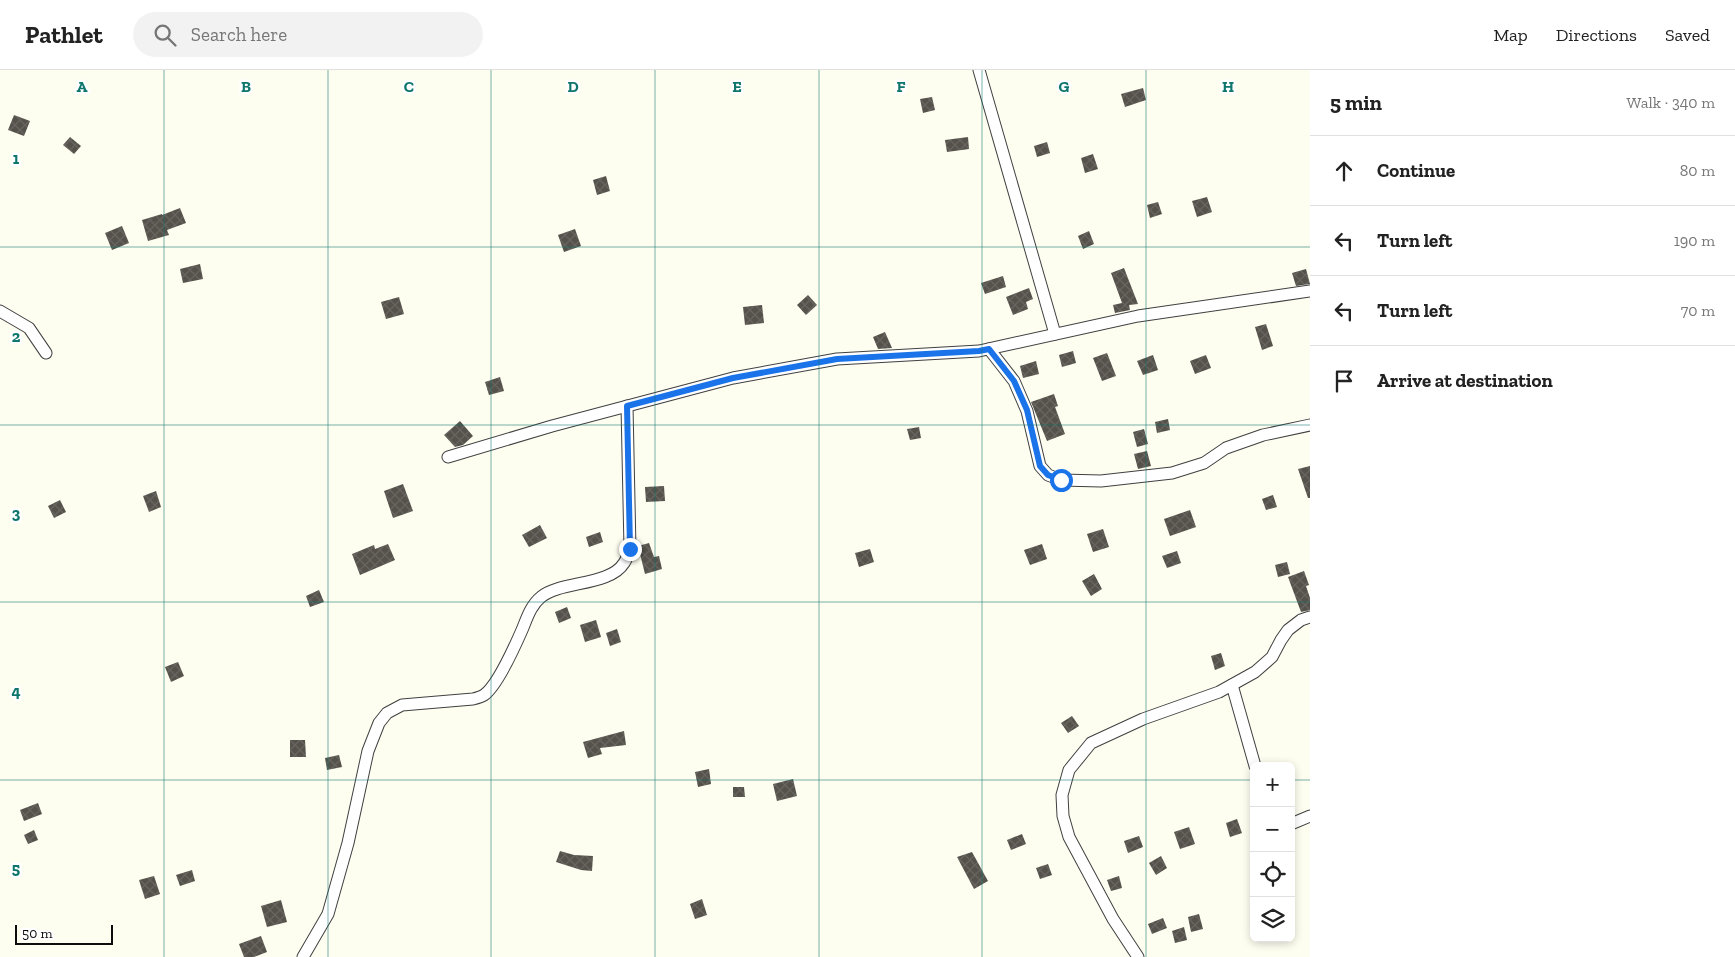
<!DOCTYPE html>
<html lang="en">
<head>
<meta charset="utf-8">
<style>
  body { margin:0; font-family:"Zilla Slab",serif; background:#f2f2f2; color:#222 }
  .controls { position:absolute; right:15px; bottom:15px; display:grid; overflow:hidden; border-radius:8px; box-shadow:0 2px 8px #0003 }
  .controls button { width:45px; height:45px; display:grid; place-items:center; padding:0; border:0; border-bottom:1px solid #e0e0e0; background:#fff; color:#222; font:25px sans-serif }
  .scale { position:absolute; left:15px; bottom:12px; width:98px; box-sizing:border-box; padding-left:5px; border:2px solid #0d0d0d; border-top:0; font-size:14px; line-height:18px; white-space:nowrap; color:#0d0d0d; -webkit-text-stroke:4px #fff; paint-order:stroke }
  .stop { position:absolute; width:15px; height:15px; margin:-11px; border:4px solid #1a73e8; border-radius:50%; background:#fff }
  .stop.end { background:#1a73e8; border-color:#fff; box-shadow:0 1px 5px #0008 }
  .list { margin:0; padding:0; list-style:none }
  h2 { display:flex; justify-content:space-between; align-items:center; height:65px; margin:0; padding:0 20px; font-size:21px }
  h2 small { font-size:16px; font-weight:400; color:#767676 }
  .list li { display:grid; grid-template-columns:32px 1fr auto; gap:15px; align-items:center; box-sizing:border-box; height:70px; padding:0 20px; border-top:1px solid #e0e0e0 }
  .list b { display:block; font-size:19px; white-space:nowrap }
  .list em { font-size:16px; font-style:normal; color:#767676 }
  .icon { flex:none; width:28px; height:28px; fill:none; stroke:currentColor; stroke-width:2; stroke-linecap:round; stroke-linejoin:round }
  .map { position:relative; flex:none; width:1310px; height:887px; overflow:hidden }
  header { display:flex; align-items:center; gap:30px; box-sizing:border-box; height:70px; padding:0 25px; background:#fff; border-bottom:1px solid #e0e0e0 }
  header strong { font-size:24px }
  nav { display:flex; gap:28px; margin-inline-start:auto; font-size:18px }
  .search { width:350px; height:45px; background:#f2f2f2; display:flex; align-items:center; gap:12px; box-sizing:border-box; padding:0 18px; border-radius:28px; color:#767676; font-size:19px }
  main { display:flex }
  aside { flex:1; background:#fff }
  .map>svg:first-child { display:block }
</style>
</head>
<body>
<header>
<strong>Pathlet</strong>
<div class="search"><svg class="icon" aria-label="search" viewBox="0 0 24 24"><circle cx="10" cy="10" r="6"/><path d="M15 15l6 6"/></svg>Search here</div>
<nav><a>Map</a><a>Directions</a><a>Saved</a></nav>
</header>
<main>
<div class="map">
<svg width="1310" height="887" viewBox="0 0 1310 887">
  <defs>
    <pattern id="building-cross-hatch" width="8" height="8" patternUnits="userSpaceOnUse" patternTransform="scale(1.25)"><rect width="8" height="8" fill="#55514b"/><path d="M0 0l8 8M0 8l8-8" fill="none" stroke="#686560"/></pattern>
  </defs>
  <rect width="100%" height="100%" fill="#fdfdf0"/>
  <!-- building -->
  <g fill="url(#building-cross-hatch)">
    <path d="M 1143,18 L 1146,30 L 1125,37 L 1121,24 Z"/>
    <path d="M 932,27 L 935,40 L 923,43 L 920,29 Z"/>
    <path d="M 14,45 L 30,51 L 24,66 L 8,60 Z"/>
    <path d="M 70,67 L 81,76 L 74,84 L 63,75 Z"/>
    <path d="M 968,67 L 969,79 L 947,82 L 945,70 Z"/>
    <path d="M 1047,72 L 1050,83 L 1037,87 L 1034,76 Z"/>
    <path d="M 1093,84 L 1098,99 L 1085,103 L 1081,88 Z"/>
    <path d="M 606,106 L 610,121 L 597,125 L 593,110 Z"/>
    <path d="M 1207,127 L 1212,142 L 1197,147 L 1192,131 Z"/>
    <path d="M 1158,132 L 1162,144 L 1150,148 L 1147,135 Z"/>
    <path d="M 180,138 L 186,153 L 167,160 L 169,165 L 148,171 L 142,150 L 162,144 L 162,145 Z"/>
    <path d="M 122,156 L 129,173 L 112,180 L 105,163 Z"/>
    <path d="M 575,159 L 581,176 L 564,182 L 558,165 Z"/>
    <path d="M 1089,161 L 1094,174 L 1083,179 L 1078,166 Z"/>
    <path d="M 200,194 L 203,209 L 183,213 L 180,199 Z"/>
    <path d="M 1124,198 L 1138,234 L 1129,235 L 1130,240 L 1115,243 L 1113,235 L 1122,233 L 1111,203 Z"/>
    <path d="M 1306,199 L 1310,214 L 1296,216 L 1292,203 Z"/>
    <path d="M 1003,206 L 1006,217 L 985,224 L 981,213 Z"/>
    <path d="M 1029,218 L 1033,229 L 1026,232 L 1028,239 L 1013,245 L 1006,227 Z"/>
    <path d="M 808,225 L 817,235 L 806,245 L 797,235 Z"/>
    <path d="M 399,227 L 404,244 L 386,249 L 381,232 Z"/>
    <path d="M 762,235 L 764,253 L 745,255 L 743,237 Z"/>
    <path d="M 1266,254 L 1273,276 L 1262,280 L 1255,257 Z"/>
    <path d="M 885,262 L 892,278 L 878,279 L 873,267 Z"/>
    <path d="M 1073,281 L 1076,293 L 1062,297 L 1059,285 Z"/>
    <path d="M 1107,283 L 1116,306 L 1102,311 L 1093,288 Z"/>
    <path d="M 1153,285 L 1158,300 L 1143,305 L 1137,291 Z"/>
    <path d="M 1206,285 L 1211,298 L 1195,304 L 1190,291 Z"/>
    <path d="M 1036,291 L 1039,304 L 1023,308 L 1020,296 Z"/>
    <path d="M 500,307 L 504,321 L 489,325 L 485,312 Z"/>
    <path d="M 1054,324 L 1058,336 L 1055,337 L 1065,364 L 1047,371 L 1031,332 Z"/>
    <path d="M 1168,349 L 1170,360 L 1157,363 L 1155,352 Z"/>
    <path d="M 460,351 L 473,366 L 463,375 L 455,377 L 444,365 Z"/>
    <path d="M 919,357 L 921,368 L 910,370 L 907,359 Z"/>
    <path d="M 1144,359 L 1148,374 L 1137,377 L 1133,362 Z"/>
    <path d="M 1147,381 L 1151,396 L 1138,399 L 1134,384 Z"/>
    <path d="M 1310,396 L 1310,428 L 1308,428 L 1298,399 Z"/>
    <path d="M 403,414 L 413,441 L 393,448 L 384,421 Z"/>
    <path d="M 664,416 L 665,431 L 646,432 L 645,417 Z"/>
    <path d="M 156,421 L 161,437 L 149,442 L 143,426 Z"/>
    <path d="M 1273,425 L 1277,437 L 1266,440 L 1262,429 Z"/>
    <path d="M 60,430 L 66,442 L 54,448 L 48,436 Z"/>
    <path d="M 1190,440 L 1196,457 L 1170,466 L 1164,449 Z"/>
    <path d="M 540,455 L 547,468 L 529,477 L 522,465 Z"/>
    <path d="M 1103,459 L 1109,477 L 1093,482 L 1087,464 Z"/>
    <path d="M 600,462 L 603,472 L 589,477 L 586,467 Z"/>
    <path d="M 649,473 L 654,487 L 659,486 L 662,499 L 645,504 L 638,476 Z"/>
    <path d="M 388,474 L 395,490 L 360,505 L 352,484 L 374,475 L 375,479 Z"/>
    <path d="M 1042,474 L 1047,489 L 1030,495 L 1024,480 Z"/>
    <path d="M 870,479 L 874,492 L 859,497 L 855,483 Z"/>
    <path d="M 1177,481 L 1181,493 L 1167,498 L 1162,486 Z"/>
    <path d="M 1287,492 L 1290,504 L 1278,507 L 1275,495 Z"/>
    <path d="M 1304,501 L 1309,515 L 1306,516 L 1310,528 L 1310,540 L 1301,542 L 1288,507 Z"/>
    <path d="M 1094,504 L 1102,519 L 1091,526 L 1082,511 Z"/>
    <path d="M 319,520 L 324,532 L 310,537 L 306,526 Z"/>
    <path d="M 567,537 L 571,548 L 559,553 L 555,542 Z"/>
    <path d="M 596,550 L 601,567 L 585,572 L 580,555 Z"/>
    <path d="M 617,559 L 621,572 L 610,576 L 606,563 Z"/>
    <path d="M 1221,583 L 1225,596 L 1215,600 L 1211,586 Z"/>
    <path d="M 178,592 L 184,606 L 171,612 L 165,597 Z"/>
    <path d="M 1072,646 L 1079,656 L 1068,663 L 1061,653 Z"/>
    <path d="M 624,661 L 626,675 L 600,678 L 602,684 L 588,688 L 583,672 Z"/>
    <path d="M 290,670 L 305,670 L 306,687 L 290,687 Z"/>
    <path d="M 339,685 L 342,697 L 327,700 L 325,688 Z"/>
    <path d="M 709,699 L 711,714 L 698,717 L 695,702 Z"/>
    <path d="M 793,709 L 797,726 L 777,731 L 773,714 Z"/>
    <path d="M 733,717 L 744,717 L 745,727 L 733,727 Z"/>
    <path d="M 38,733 L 42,744 L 24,751 L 20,740 Z"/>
    <path d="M 1237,749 L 1242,763 L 1230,767 L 1226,753 Z"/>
    <path d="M 1189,757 L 1195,774 L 1180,779 L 1174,762 Z"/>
    <path d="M 34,760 L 38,770 L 28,774 L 24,765 Z"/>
    <path d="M 1022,764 L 1026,774 L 1011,780 L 1007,770 Z"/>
    <path d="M 1139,766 L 1143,777 L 1128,783 L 1124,771 Z"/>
    <path d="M 560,781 L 574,785 L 593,786 L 592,801 L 581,800 L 556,792 Z"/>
    <path d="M 972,782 L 988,811 L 974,819 L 957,787 Z"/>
    <path d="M 1161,786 L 1167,798 L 1156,805 L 1149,793 Z"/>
    <path d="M 1048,794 L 1052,805 L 1040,809 L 1036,798 Z"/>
    <path d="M 192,800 L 195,811 L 180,816 L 176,805 Z"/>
    <path d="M 154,806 L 160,824 L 145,829 L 139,810 Z"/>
    <path d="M 1119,806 L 1122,818 L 1111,821 L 1107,810 Z"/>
    <path d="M 702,829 L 707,845 L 695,849 L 690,834 Z"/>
    <path d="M 281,830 L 287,852 L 267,857 L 261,836 Z"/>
    <path d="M 1199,844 L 1203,859 L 1191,862 L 1188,847 Z"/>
    <path d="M 1163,848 L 1167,858 L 1152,864 L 1148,854 Z"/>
    <path d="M 1184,857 L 1187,870 L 1175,873 L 1172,861 Z"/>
    <path d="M 261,866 L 267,882 L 254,887 L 244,887 L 239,874 Z"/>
  </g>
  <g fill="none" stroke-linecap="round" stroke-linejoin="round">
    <defs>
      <g id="street">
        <path d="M 979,0 L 1055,264"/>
        <path d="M 0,241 L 29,258 L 46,283"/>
        <path d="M 989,279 L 1014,311 L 1027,341 L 1040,396 L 1048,405 L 1061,410 L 1101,411 L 1172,403 L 1204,393 L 1226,378 L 1263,365 L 1310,355"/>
        <path d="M 448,387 L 552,356 L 733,308 L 837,289 L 979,281 L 1138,246 L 1310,221"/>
        <path d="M 1232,615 L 1255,696"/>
        <path d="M 1291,754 L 1310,746"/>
        <path d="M 303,887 L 328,844 L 348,773 L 368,681 L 379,653 L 387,643 L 402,635 L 473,629 C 477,628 481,627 484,625 C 497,616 515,576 522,560 C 527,548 531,535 541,527 C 560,511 610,516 624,493 C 627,489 628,484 630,479 L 627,336"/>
        <path d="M 1138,887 L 1113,849 L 1069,767 L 1063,746 L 1062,725 L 1069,700 L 1091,673 L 1143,649 L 1219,622 L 1255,602 L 1272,587 L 1281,570 L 1288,560 L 1301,550 L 1310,547"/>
      </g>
    </defs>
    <!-- street casing -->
    <use href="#street" stroke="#404040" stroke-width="13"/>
    <!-- street -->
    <use href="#street" stroke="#fff" stroke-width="11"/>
  </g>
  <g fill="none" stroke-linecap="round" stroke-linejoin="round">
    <!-- route -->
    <path stroke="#1a73e8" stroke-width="6" d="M 630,479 L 627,336 L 733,308 L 837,289 L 979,281 L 989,279 L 1014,311 L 1027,340 L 1040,396 L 1048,405 L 1061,410"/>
  </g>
  <!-- grid -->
  <path fill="none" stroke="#0f766e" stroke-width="1" stroke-opacity="0.55" d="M 164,0 L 164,887M 328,0 L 328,887M 491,0 L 491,887M 655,0 L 655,887M 819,0 L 819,887M 982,0 L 982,887M 1146,0 L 1146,887M 0,177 L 1310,177M 0,355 L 1310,355M 0,532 L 1310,532M 0,710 L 1254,710M 1291,710 L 1310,710"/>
  <g font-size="16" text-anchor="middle" font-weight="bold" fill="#0f766e" stroke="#fff" stroke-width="5" stroke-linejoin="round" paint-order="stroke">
    <text x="82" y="22">A</text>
    <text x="246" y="22">B</text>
    <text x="409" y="22">C</text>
    <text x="573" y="22">D</text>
    <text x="737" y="22">E</text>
    <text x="901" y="22">F</text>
    <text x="1064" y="22">G</text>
    <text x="1228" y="22">H</text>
    <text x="16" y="94">1</text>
    <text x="16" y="272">2</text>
    <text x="16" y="449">3</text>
    <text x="16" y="627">4</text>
    <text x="16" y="804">5</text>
  </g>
</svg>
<div class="controls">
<button>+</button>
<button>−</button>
<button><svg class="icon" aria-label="locate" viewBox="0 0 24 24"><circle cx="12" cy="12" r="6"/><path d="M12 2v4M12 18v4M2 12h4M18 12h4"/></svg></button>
<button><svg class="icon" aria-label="layers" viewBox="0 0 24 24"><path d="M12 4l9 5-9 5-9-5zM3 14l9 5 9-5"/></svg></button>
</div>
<div class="scale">50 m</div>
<div class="stop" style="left:1061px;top:410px"></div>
<div class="stop end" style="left:630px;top:479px"></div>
</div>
<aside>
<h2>5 min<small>Walk · 340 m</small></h2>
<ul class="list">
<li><svg class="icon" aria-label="ahead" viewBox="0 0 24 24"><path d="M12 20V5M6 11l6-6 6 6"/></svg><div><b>Continue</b></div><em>80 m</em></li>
<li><svg class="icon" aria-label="left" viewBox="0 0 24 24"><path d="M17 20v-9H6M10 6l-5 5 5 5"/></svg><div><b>Turn left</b></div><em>190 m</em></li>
<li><svg class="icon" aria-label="left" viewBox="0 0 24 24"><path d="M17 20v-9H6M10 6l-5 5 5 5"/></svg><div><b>Turn left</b></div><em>70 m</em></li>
<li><svg class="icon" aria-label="arrive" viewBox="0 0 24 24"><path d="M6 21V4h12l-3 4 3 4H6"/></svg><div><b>Arrive at destination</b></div></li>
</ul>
</aside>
</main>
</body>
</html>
